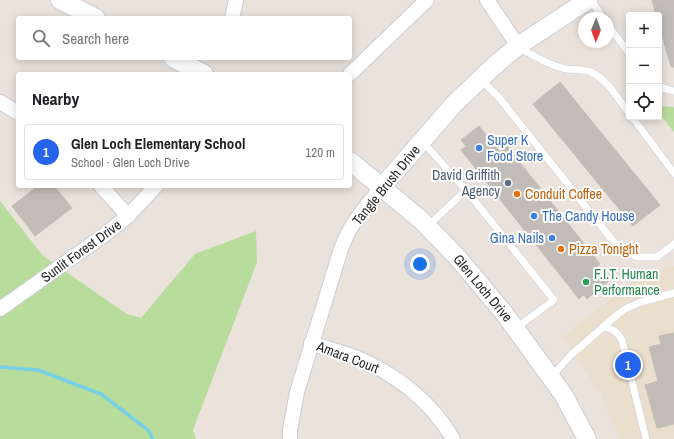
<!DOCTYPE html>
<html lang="en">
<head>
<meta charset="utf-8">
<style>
  body { margin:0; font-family:"Archivo Narrow",sans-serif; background:#f6f6f6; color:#202124 }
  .controls { position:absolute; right:12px; top:12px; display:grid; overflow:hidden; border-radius:4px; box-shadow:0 2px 10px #0003 }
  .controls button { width:36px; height:36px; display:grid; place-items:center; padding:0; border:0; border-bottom:1px solid #e0e0e0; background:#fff; color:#202124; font:20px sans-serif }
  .compass { position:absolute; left:578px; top:12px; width:36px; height:36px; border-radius:50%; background:#fff; box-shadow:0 2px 10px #0003; rotate:181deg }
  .you { position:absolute; left:420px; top:264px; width:14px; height:14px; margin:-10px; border:3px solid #fff; border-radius:50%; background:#1a73e8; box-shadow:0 0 0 6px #1a73e833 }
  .badge { display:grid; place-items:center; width:26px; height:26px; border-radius:50%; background:#2563eb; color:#fff; font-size:13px; font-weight:700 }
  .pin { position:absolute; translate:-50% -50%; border:2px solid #fff; box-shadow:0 1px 4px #0006 }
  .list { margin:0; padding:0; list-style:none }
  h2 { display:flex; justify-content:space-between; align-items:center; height:52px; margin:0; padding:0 16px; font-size:17px }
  h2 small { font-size:13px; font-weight:400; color:#757577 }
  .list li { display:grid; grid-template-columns:26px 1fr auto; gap:12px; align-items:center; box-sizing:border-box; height:56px; margin:0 8px 8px; padding:0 8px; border:1px solid #e0e0e0; border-radius:4px }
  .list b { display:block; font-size:15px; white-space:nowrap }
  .list p { margin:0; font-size:13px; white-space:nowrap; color:#757577 }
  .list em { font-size:13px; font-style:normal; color:#757577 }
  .icon { flex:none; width:22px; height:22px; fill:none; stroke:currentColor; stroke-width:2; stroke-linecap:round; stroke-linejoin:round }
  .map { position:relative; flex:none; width:674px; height:439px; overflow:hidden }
  .search { position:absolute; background:#fff; box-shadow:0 2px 10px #0003; left:16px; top:16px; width:336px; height:44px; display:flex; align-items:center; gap:10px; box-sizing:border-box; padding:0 14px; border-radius:4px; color:#757577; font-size:15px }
  .panel { position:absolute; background:#fff; box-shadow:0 2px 10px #0003; left:16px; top:72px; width:336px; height:116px; border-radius:4px }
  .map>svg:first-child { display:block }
</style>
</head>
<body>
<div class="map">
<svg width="674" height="439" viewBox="0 0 674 439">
  <rect width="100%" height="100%" fill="#eae2db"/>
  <!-- education -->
  <path fill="#eadecc" d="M 674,266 L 674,439 L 621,439 L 600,393 L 563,337 L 637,278 Z"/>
  <!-- green -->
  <g fill="#b8dc9c">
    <path d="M 659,106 L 674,107 L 674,132 L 659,113 Z"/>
    <path d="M 0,201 L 43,256 L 127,314 L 141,318 L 195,254 L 256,231 L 257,262 L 193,430 L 196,439 L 0,439 Z"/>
  </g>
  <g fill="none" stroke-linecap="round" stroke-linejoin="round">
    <!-- stream -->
    <path stroke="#77d0e3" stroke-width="3.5" d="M 0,367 L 38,370 L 101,394 L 148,430 L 153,439"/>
  </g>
  <!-- building -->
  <g fill="#c2bcb8" stroke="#c5beb5">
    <path d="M 652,0 L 674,0 L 674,67 L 671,67 L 659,25 L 659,15 L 656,15 Z"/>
    <path d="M 560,82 L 660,205 L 633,226 L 533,104 Z"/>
    <path d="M 479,126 L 500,152 L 507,146 L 600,264 L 597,267 L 609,281 L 587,299 L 584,295 L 579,299 L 461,150 L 466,146 L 461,140 Z"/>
    <path d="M 38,186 L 54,186 L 72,208 L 35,236 L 12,206 Z"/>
    <path d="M 674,333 L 674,424 L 657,428 L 645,385 L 658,381 L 649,347 L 661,344 L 659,336 Z"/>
  </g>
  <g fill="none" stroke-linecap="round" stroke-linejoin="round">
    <defs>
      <g id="service">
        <path d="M 591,0 L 603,18"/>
        <path d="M 608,25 L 629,53"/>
        <path d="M 518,47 C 534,56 549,65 566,69 C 574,70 584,69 591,72 C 608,80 618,99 629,113"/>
        <path d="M 481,79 L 501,100 L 613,241 L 636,257 L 657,257 L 674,244"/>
        <path d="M 659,87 L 674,91"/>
        <path d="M 632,117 L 674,173"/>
        <path d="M 422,141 L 466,190"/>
        <path d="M 428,226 L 466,190 L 554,300 L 516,328"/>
        <path d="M 603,327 C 613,329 617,331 622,340 L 646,439"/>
        <path d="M 551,377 L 571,355 L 617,315 L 625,309 L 641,302 L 674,293"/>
      </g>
      <g id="minor">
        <path d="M 487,0 L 518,46"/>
        <path d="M 232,18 L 236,0"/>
        <path d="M 350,74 L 427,0"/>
        <path d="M 0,102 L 18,113"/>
        <path d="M 101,186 L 128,216"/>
        <path d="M 0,309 L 103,236 L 128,216 L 156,186"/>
        <path d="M 311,343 C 326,348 341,352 355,357 C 395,373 432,402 453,439"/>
        <path d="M 290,439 L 290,430 L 297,392 L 341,249 C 350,224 365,207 382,187"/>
      </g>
      <g id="tertiary">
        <path d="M 60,0 L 96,18"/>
        <path d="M 173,58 L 204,74"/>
        <path d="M 350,161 L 421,220 L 458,258 L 504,313 L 563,394 L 587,439"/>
        <path d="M 382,187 L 454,104 L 494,66 L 518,46 L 588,0"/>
      </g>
    </defs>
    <!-- service casing -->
    <use href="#service" stroke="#caced9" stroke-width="8"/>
    <!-- minor casing -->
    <use href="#minor" stroke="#caced9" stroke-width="16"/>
    <!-- tertiary casing -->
    <use href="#tertiary" stroke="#caced9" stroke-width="20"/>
    <!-- service -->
    <use href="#service" stroke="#fff" stroke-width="7"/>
    <!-- minor -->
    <use href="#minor" stroke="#fff" stroke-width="14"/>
    <!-- tertiary -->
    <use href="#tertiary" stroke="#fff" stroke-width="18"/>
  </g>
  <!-- markers -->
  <g fill="#3f7fe0" stroke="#fff" stroke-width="1.5">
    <circle cx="479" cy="148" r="4"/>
    <circle cx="534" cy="216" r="4"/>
    <circle cx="552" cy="238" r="4"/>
  </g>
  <circle fill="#5c6f8a" stroke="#fff" stroke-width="1.5" cx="508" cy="183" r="4"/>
  <g fill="#e8710a" stroke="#fff" stroke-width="1.5">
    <circle cx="517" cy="194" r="4"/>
    <circle cx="561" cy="249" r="4"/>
  </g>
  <circle fill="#2e9e5b" stroke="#fff" stroke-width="1.5" cx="586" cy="282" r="4"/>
  <g text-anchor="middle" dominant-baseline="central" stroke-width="4" stroke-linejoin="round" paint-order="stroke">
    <!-- shop labels -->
    <g font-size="14" fill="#366cbe" stroke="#fff" text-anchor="start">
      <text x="487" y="140">Super K<tspan x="487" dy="16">Food Store</tspan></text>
      <text x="542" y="216">The Candy House</text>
      <text x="544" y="238" text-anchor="end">Gina Nails</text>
    </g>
    <!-- service labels -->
    <g font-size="14" fill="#4e5e75" stroke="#fff" text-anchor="end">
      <text x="500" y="175">David Griffith<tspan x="500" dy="16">Agency</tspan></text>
    </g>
    <!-- street labels -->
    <g font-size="14" fill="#282828" stroke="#fff">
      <text transform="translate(386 185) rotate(-51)">Tangle Brush Drive</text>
      <text transform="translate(81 251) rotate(-36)">Sunlit Forest Drive</text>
      <text transform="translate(483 288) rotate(50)">Glen Loch Drive</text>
      <text transform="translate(348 357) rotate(21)">Amara Court</text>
    </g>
    <!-- food labels -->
    <g font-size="14" fill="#c56008" stroke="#fff" text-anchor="start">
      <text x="525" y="194">Conduit Coffee</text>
      <text x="569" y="249">Pizza Tonight</text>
    </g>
    <!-- leisure labels -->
    <g font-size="14" fill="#27864d" stroke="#fff" text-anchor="start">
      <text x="594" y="274">F.I.T. Human<tspan x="594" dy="16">Performance</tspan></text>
    </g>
  </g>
</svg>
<div class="controls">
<button>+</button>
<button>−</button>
<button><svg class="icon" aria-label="locate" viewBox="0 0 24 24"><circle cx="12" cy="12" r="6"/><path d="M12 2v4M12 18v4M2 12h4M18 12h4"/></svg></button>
</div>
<svg class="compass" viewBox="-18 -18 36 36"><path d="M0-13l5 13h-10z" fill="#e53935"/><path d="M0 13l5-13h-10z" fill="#757577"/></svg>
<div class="you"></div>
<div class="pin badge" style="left:628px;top:365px">1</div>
<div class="search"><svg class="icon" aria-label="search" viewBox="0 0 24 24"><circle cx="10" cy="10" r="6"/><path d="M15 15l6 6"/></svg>Search here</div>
<section class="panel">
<h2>Nearby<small></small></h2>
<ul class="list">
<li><span class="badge">1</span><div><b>Glen Loch Elementary School</b><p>School · Glen Loch Drive</p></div><em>120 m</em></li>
</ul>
</section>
</div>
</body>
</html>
